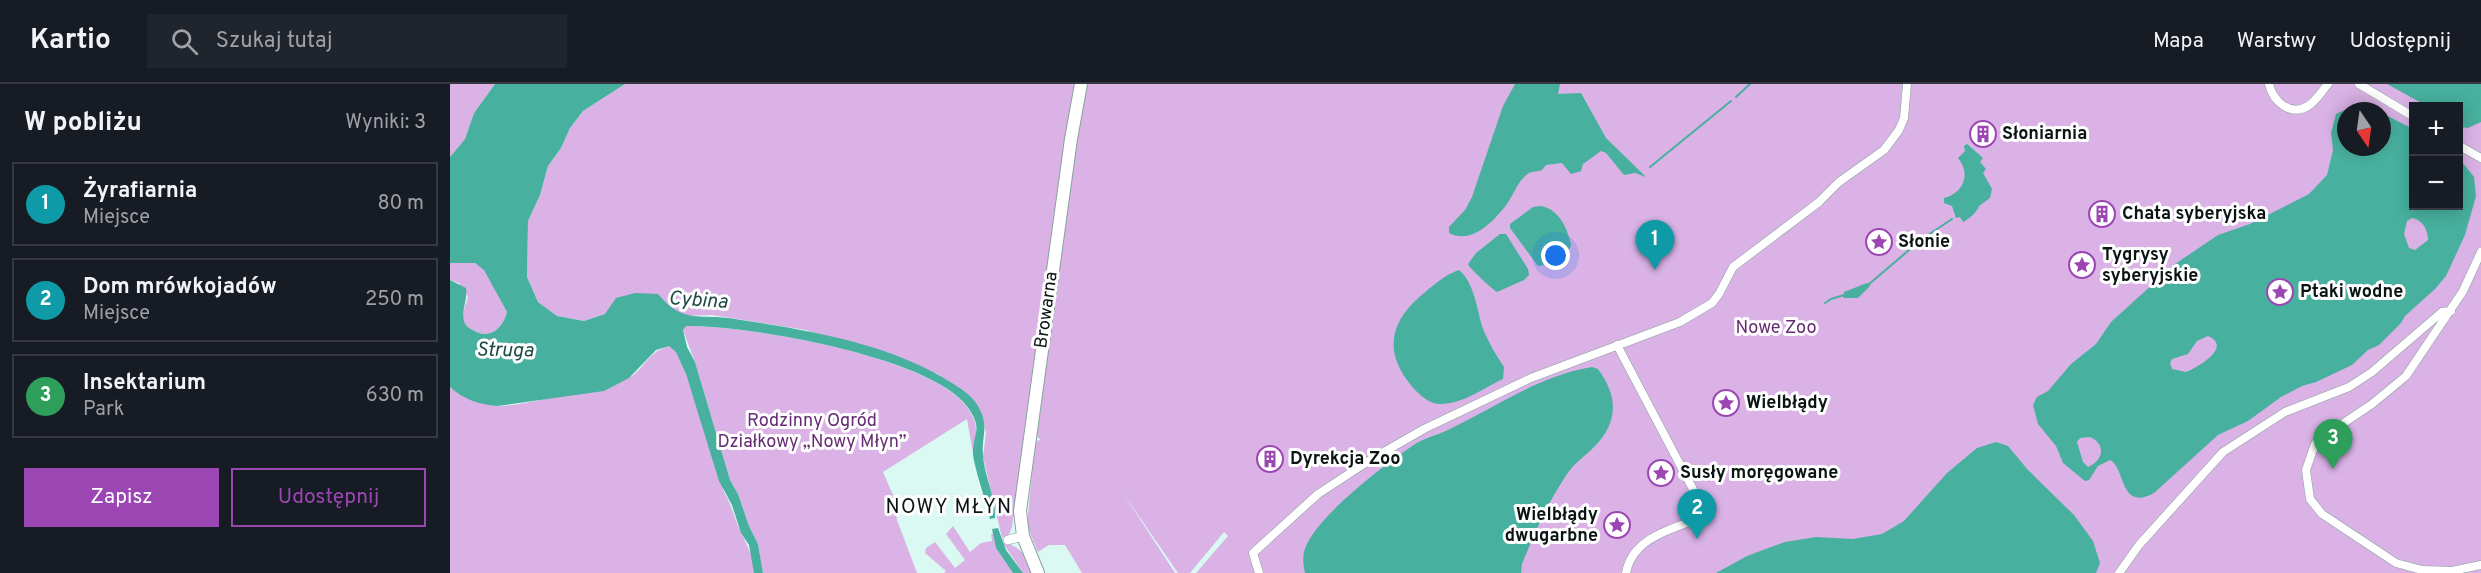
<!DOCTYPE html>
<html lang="pl">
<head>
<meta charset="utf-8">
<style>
  body { margin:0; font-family:Overpass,sans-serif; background:#20242c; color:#f1f3f6 }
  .controls { position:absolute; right:18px; top:18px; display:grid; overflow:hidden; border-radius:0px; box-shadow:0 3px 15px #0003 }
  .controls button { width:54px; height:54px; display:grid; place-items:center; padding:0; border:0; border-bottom:2px solid #363941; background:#171b24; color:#f1f3f6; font:30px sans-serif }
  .compass { position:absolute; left:1887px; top:18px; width:54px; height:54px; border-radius:50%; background:#171b24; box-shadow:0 3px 15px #0003; rotate:167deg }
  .you { position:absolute; left:1106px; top:172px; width:21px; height:21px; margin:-15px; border:4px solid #fff; border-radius:50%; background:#1a73e8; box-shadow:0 0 0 9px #1a73e833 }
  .badge { display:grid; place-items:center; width:39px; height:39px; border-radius:50%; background:#9b46b3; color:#fff; font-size:20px; font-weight:700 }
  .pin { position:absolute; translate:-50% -50px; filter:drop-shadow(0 2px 3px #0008) }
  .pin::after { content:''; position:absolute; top:32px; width:21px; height:18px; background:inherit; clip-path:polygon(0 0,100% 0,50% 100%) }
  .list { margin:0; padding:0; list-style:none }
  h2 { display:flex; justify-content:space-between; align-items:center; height:78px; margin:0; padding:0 24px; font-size:26px }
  h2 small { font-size:20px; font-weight:400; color:#9ea1a6 }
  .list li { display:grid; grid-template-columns:39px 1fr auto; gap:18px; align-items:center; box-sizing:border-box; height:84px; margin:0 12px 12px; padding:0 12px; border:2px solid #363941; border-radius:0px }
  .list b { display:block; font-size:22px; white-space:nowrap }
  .list p { margin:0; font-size:20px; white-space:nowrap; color:#9ea1a6 }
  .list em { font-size:20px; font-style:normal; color:#9ea1a6 }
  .actions { display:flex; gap:12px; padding:18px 24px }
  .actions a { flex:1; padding:14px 0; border:2px solid #9b46b3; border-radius:0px; text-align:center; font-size:21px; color:#9b46b3 }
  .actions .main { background:#9b46b3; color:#fff }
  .icon { flex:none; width:33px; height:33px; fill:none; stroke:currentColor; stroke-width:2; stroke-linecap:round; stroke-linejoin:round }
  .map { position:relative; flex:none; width:2031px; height:489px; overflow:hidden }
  header { display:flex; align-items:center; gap:36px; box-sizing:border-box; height:84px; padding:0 30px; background:#171b24; border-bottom:2px solid #363941 }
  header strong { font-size:28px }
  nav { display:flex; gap:33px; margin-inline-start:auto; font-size:21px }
  .search { width:420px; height:54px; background:#20242c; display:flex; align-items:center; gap:15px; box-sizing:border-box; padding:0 21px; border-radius:0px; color:#9ea1a6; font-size:22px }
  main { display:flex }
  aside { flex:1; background:#171b24 }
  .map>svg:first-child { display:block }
</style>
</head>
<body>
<header>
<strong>Kartio</strong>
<div class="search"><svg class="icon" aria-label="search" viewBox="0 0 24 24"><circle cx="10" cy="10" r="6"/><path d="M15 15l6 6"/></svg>Szukaj tutaj</div>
<nav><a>Mapa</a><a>Warstwy</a><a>Udostępnij</a></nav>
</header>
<main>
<aside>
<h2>W pobliżu<small>Wyniki: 3</small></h2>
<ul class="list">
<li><span class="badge" style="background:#0f9aa8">1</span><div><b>Żyrafiarnia</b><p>Miejsce</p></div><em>80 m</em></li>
<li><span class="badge" style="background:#0f9aa8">2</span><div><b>Dom mrówkojadów</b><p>Miejsce</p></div><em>250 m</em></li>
<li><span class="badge" style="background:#2e9e5b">3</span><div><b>Insektarium</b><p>Park</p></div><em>630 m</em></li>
</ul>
<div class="actions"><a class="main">Zapisz</a><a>Udostępnij</a></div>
</aside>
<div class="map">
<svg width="2031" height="489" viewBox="0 0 2031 489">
  <rect width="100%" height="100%" fill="#d9f9f2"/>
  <!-- green -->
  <g fill="#dab2e6" fill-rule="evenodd">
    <path d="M 0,0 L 45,0 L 24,29 L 15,55 L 0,73 Z"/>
    <path d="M 175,0 L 627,0 L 576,349 L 574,349 L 562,443 L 559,450 L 552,454 L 533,373 L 536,349 L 533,334 L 488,290 L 356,246 L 262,231 L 234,232 L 219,224 L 155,230 L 134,237 L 107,232 L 88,218 L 77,193 L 78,137 L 90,111 L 98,82 L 111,64 L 120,44 L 133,27 Z"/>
    <path d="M 635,0 L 2031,0 L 2031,489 L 746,489 L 778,452 L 774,448 L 740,489 L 728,489 L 673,409 L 725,489 L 632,489 L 615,461 L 599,461 L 588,468 L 577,442 L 585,357 L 591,356 L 587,353 L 592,315 L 590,314 ZM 1964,22 L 2008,22 L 2008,122 L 1964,122 ZM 1896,27 L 1932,27 L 1932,63 L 1896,63 Z"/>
    <path d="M 0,179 L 25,179 L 35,186 L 57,228 C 53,244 39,257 23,246 C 18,243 14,242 13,236 C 12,229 16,220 18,213 L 9,199 L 0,196 Z"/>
    <path d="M 236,242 C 296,241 486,273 519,326 C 529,341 527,353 523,369 L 517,335 L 433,388 L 443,411 L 447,436 L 467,489 L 313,489 L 308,460 L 299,442 L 288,410 L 280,396 L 245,278 L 233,246 Z"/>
    <path d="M 219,262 L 226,267 L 236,290 L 274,408 C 282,421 284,435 291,448 C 297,463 304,472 304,489 L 0,489 L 0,303 C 12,314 30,319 46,322 C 64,324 157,302 176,295 C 193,289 196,268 219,262 Z"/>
    <path d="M 503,442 L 520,468 L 531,459 L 542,457 L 541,450 L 544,450 L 548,467 L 563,489 L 494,489 L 496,487 L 475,469 L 476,464 L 485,458 L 505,484 L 515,476 L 496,450 Z"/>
    <path d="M 553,459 C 571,461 576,473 583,489 L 573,489 Z"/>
  </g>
  <!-- water -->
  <g fill="#48b09e" fill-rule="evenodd">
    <path d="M 45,0 L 175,0 L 133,27 L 120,44 L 111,64 L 98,82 L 90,111 L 78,137 L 77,193 L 88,218 L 107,232 L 134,237 L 155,230 L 166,214 L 185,209 L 208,210 C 234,241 249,229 285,235 C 357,246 440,259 502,299 C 511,305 520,310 526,319 C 541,342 531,350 533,371 C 534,392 546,413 545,434 L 540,435 C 537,420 523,380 523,369 C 523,349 533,346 519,325 C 485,273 297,241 236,242 L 233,246 L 237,263 L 245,278 L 280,396 L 288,410 L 299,442 L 308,460 L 313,489 L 304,489 L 299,461 L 291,449 L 282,421 L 269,397 L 236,290 L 226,268 L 219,262 L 206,266 L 179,294 L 154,307 L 48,322 C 30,321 13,315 0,303 L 0,196 L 16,204 C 18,216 11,226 14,237 C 15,242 19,244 23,246 C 39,257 53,244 57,228 L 34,186 L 25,179 L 0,179 L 0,73 L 15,55 L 24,29 Z"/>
    <path d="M 1065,0 L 1110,0 L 1108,10 L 1131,9 L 1156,54 L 1196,93 L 1185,89 L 1174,91 L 1156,69 L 1151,67 L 1133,80 L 1131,87 L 1121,90 L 1112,79 L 1096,81 L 1092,86 C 1087,88 1083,87 1079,89 C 1068,96 1064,110 1057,120 C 1044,137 1022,161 999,149 L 999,143 L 1015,126 L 1022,113 L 1053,22 Z"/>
    <path d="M 1937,0 L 2031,0 L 2031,38 L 2018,44 L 2009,43 L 2008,22 L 1977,22 Z"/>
    <path d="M 1911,22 L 1920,22 L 1929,27 L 1896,27 L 1896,63 L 1932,63 L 1932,29 L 1963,45 L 1964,122 L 2008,122 L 2009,74 L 2024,93 L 2026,112 L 2015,151 L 1996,192 L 1985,205 L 1955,232 L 1951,239 L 1929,261 L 1918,266 L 1902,281 L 1866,298 L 1852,302 L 1831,313 L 1798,337 L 1768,351 L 1704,409 C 1669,428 1676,384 1660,376 L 1648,382 L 1639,396 L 1635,397 L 1613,379 L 1606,362 L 1588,340 L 1583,321 L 1587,313 L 1598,307 L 1621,280 L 1646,260 L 1661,238 L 1725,180 L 1768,151 L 1800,140 L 1859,110 L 1877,91 L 1883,66 L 1881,49 L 1886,30 L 1899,24 ZM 1962,134 C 1973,136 1978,146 1978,156 L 1965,166 L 1959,164 L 1954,150 L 1957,137 ZM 1758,252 C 1783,263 1748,283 1736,288 L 1722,285 L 1720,279 L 1722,275 L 1738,270 L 1747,257 ZM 1640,353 C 1656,360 1654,376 1638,383 L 1633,378 L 1627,358 L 1630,354 Z"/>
    <path d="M 1517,60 L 1533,74 L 1530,78 L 1536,85 L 1533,89 L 1542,105 L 1540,114 L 1529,122 C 1528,127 1518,136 1513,138 L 1510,133 L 1506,134 L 1502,122 L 1494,119 L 1494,114 C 1514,109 1521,90 1508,74 L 1515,67 L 1514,62 Z"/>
    <path d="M 1091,122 C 1109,125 1118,145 1121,162 C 1115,171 1099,181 1088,182 L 1060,144 L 1060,140 L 1083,123 Z"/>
    <path d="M 1050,150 L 1056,150 L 1078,185 L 1079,191 L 1074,196 L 1047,208 C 1042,205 1020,185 1018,180 L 1026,169 Z"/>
    <path d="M 1009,186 C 1024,198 1027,225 1032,242 C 1036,254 1047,273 1054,283 L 1053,295 C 1034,304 1011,321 989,320 C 979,320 966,308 960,300 C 932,265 942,235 974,209 C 986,199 995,191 1009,186 Z"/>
    <path d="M 1417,199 L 1420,202 L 1408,214 L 1393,214 L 1394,208 Z"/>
    <path d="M 1142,283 L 1148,285 C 1168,312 1169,338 1144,363 C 1134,373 1122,381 1115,393 C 1096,422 1085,448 1072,480 L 1071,489 L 855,489 C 853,480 852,471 856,462 C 870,430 933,382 962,362 C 972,355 984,352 996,347 C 1044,324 1088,292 1142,283 Z"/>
    <path d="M 1546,358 L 1558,362 L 1578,386 L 1624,431 L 1643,457 L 1650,479 L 1646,489 L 1266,489 L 1297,472 L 1335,458 L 1366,453 L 1403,455 L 1432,450 L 1454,437 L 1497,389 L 1527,364 Z"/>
    <path d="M 548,444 L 556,466 L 573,489 L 563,489 L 546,464 L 542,445 Z"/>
  </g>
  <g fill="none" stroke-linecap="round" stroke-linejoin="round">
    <!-- stream -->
    <g stroke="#48b09e" stroke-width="2">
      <path d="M 1286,13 L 1300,0"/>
      <path d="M 1200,83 L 1281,17"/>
      <path d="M 1418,201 L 1472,155 L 1502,135"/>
      <path d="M 1375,219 L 1381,215 L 1394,211"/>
    </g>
    <defs>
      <g id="pedestrian">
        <path d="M 1819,0 C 1823,17 1840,33 1858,22 C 1866,17 1872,7 1878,0"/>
        <path d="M 1909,0 L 1964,33"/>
        <path d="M 2008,61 L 2031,74"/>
        <path d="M 2031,168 L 2013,207 L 1956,292 L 1922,320 L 1873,353 L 1865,360 L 1856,386 L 1860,415 L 1872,430 L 1946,479 L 1972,486 L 2002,487 L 2031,481"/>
        <path d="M 1167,261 L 1246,411 L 1248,435 C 1220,445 1182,455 1176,489"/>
        <path d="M 809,489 L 803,469 L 868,410 L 920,376 L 974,345 L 1081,294 L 1230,238 L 1262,219 L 1269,210 L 1283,183 L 1369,118 L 1389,98 L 1434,66 L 1449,46 L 1454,34 L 1457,0"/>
        <path d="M 1669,489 L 1689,461 L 1773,368 L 1835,328 L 1899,303 L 1922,288 L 1992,228 L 2001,227"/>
      </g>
      <path id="minor" d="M 558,456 L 573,452"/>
      <path id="tertiary" d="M 588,489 L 573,452 L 570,427 L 621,55 L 631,0"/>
    </defs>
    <!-- pedestrian casing -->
    <use href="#pedestrian" stroke="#85a39c" stroke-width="9"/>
    <!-- minor casing -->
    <use href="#minor" stroke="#85a39c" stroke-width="10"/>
    <!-- tertiary casing -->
    <use href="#tertiary" stroke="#85a39c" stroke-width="14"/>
    <!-- pedestrian -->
    <use href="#pedestrian" stroke="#fff" stroke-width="8"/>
    <!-- minor -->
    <use href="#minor" stroke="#fff" stroke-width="9"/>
    <!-- tertiary -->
    <use href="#tertiary" stroke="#fff" stroke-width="12"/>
  </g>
  <!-- icons -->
  <defs>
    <symbol id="building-ring" viewBox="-11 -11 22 22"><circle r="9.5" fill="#fefefe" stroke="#9b46b3" stroke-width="1.5"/><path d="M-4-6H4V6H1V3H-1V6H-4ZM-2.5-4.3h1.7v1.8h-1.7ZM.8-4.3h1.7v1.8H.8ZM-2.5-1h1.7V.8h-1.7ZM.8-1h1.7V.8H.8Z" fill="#9b46b3"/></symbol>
    <symbol id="sight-ring" viewBox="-11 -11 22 22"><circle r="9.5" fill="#fefefe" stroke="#9b46b3" stroke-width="1.5"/><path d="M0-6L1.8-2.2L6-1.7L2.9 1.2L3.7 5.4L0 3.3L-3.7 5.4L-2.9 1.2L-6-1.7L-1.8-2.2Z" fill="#9b46b3"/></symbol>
  </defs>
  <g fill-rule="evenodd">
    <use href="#building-ring" x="1518" y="35" width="30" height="30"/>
    <use href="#building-ring" x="1637" y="115" width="30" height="30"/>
    <use href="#sight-ring" x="1414" y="143" width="30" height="30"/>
    <use href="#sight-ring" x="1617" y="166" width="30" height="30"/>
    <use href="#sight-ring" x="1815" y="193" width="30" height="30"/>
    <use href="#sight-ring" x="1261" y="304" width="30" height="30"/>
    <use href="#building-ring" x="805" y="360" width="30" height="30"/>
    <use href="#sight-ring" x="1196" y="374" width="30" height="30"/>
    <use href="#sight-ring" x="1152" y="426" width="30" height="30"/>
  </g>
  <g text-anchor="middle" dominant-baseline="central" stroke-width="6" stroke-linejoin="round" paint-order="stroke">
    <!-- poi labels -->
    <g font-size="18" font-weight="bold" fill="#0a1513" stroke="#fefefe" text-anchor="start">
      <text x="1552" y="50">Słoniarnia</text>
      <text x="1672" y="130">Chata syberyjska</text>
      <text x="1448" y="158">Słonie</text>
      <text x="1652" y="171">Tygrysy<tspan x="1652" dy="21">syberyjskie</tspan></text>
      <text x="1850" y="208">Ptaki wodne</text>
      <text x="1296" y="319">Wielbłądy</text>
      <text x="840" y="375">Dyrekcja Zoo</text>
      <text x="1230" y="389">Susły moręgowane</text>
      <text x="1148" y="431" text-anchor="end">Wielbłądy<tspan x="1148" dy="21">dwugarbne</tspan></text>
    </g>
    <!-- street labels -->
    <g font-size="18" fill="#0a1513" stroke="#fefefe">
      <text transform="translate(597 226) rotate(-82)">Browarna</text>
    </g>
    <!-- park labels -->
    <g font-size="18" fill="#652c74" stroke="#fefefe">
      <text x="1326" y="244">Nowe Zoo</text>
      <text x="362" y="337">Rodzinny Ogród<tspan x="362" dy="21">Działkowy „Nowy Młyn”</tspan></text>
    </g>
    <!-- water labels -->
    <g font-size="20" font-style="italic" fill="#1c4941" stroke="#fefefe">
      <text transform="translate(248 217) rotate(4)">Cybina</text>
      <text transform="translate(55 267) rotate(1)">Struga</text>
    </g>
    <!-- neighbourhood labels -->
    <g font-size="20" letter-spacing="1.5" fill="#0a1513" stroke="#fefefe">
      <text x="499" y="424">NOWY MŁYN</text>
    </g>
  </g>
</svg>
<div class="controls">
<button>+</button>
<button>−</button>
</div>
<svg class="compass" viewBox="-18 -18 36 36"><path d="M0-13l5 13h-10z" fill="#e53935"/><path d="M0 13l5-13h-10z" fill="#9ea1a6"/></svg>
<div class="you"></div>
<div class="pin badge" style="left:1205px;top:186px;background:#0f9aa8">1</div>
<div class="pin badge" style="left:1247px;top:455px;background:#0f9aa8">2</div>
<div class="pin badge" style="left:1883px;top:385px;background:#2e9e5b">3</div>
</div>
</main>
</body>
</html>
